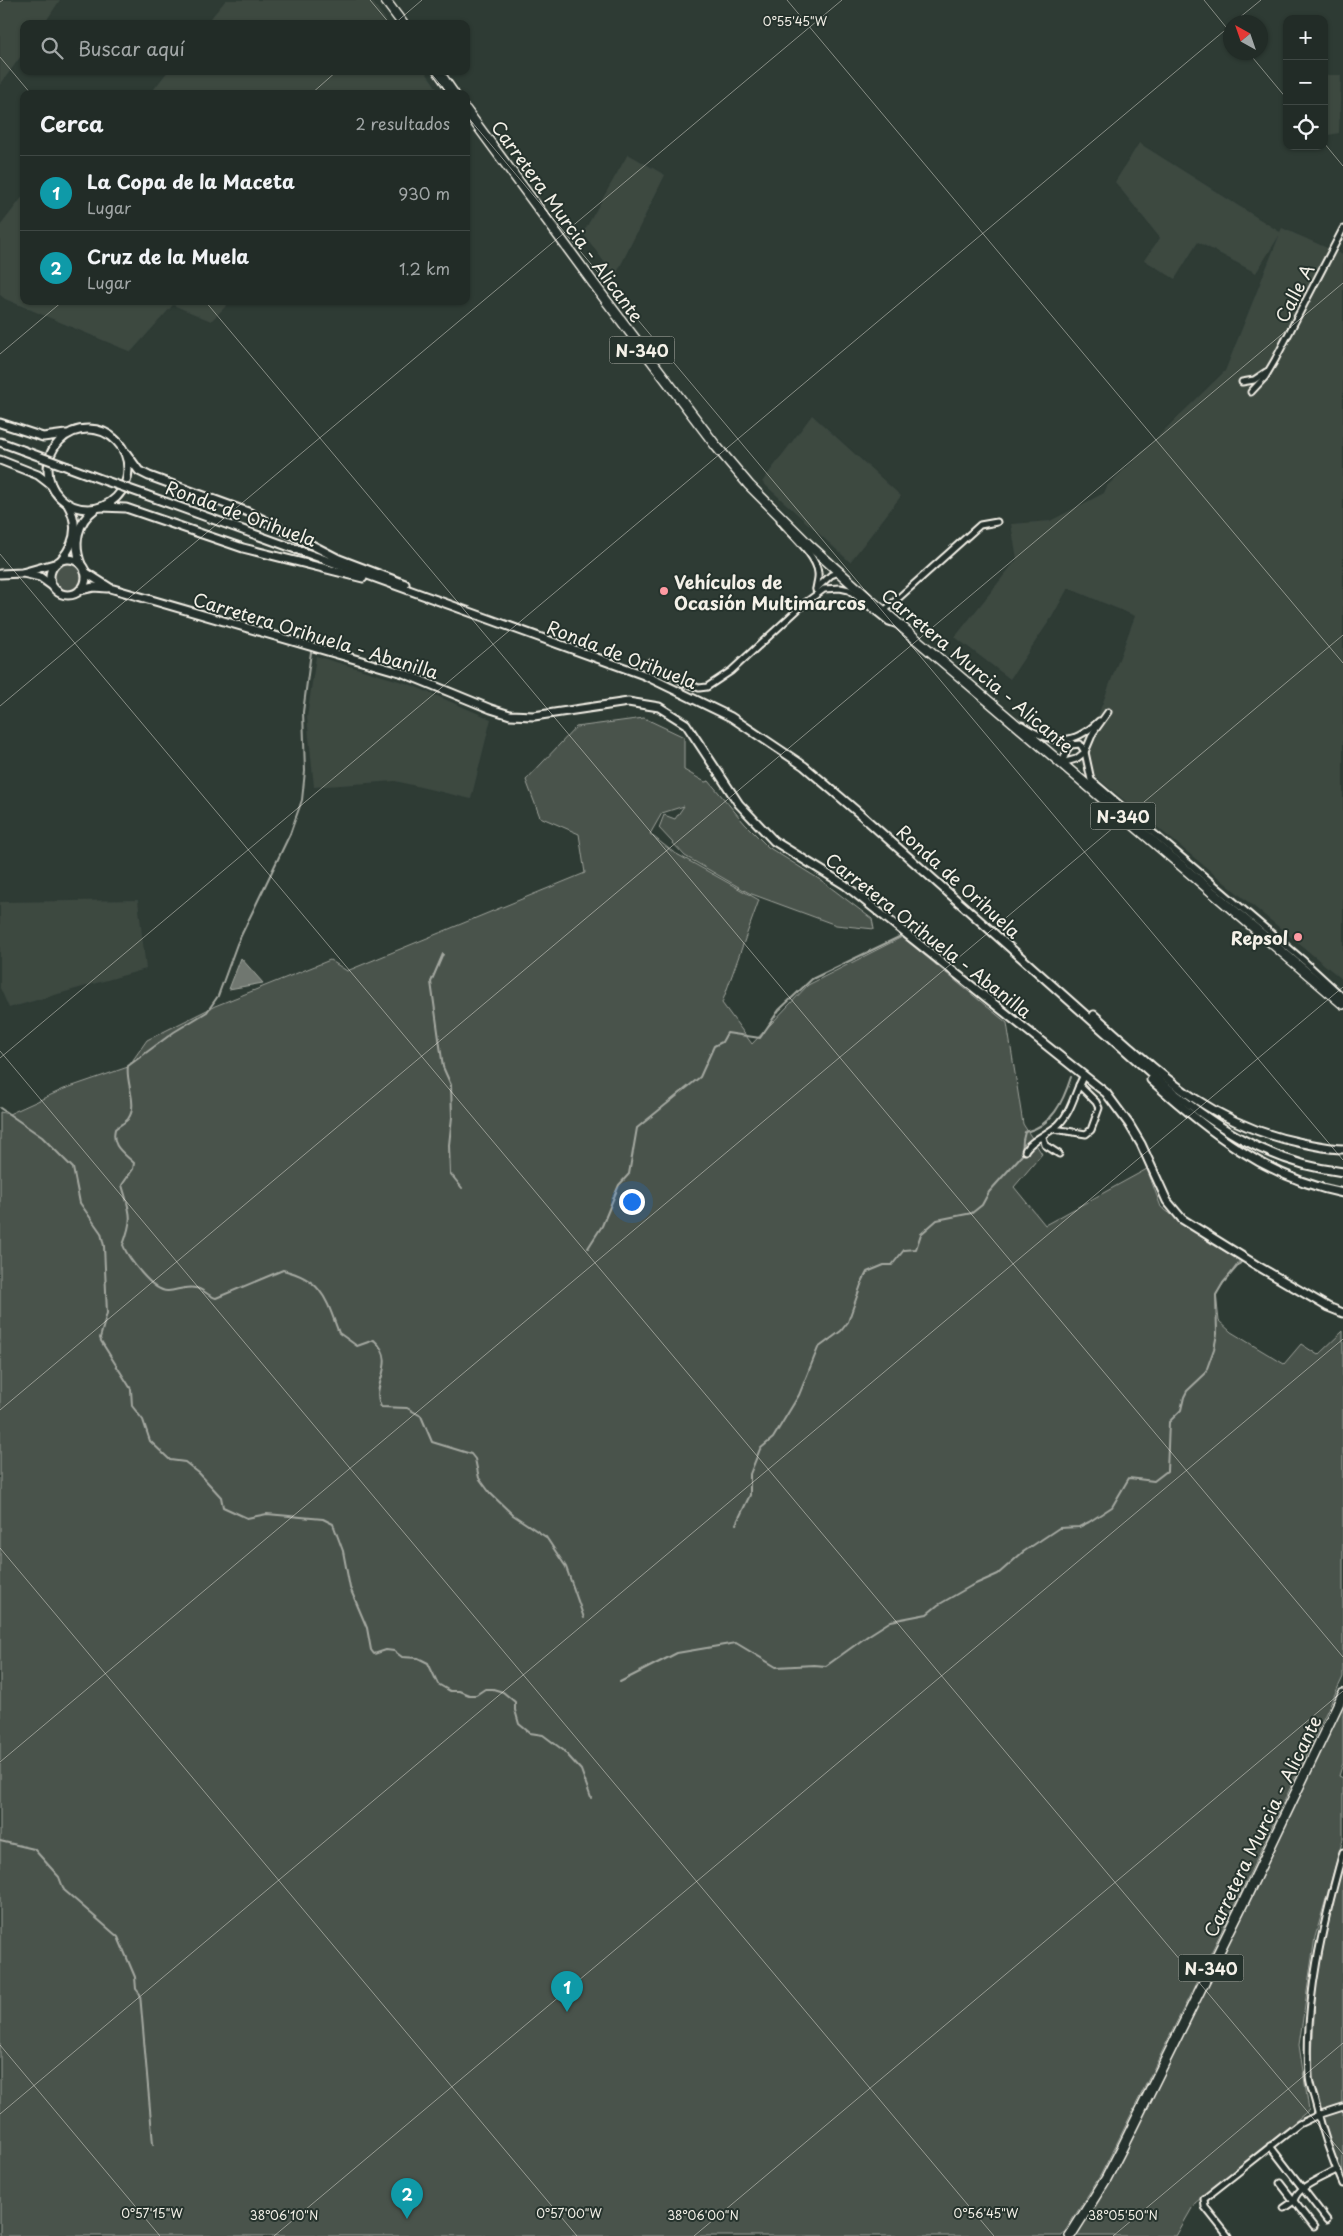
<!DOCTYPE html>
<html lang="es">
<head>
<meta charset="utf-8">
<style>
  body { margin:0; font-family:"Playpen Sans",sans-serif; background:#2e3833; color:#f1f3f6 }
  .controls { position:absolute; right:15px; top:15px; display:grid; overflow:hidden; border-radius:10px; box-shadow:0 1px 4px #0004 }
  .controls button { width:45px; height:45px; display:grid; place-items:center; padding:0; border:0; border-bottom:1px solid #3f4844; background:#222c27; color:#f1f3f6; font:25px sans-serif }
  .compass { position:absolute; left:1223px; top:15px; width:45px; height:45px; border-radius:50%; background:#222c27; box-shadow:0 1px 4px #0004; rotate:320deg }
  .you { position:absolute; left:631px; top:1201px; width:18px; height:18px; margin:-12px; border:4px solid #fff; border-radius:50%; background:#1a73e8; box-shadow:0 0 0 8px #1a73e833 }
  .badge { display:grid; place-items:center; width:32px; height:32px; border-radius:50%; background:#d93025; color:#fff; font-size:16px; font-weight:700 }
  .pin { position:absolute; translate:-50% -41px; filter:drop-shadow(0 1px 2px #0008) }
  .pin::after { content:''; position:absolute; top:26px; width:18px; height:15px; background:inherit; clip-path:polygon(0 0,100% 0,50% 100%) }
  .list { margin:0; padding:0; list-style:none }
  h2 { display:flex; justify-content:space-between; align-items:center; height:65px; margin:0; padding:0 20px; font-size:21px }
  h2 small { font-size:16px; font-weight:400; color:#a2a7a7 }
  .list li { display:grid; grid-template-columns:32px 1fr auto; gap:15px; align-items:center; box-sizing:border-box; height:75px; padding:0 20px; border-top:1px solid #3f4844 }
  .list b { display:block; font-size:19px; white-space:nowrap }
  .list p { margin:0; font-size:16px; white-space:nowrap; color:#a2a7a7 }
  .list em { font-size:16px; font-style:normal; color:#a2a7a7 }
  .icon { flex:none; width:28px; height:28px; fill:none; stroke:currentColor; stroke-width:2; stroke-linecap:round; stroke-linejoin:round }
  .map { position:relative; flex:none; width:1343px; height:2236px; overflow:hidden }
  .search { position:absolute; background:#222c27; box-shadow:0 1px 4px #0004; left:20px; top:20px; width:450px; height:55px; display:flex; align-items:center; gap:12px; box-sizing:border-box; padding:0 18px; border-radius:10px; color:#a2a7a7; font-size:19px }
  .panel { position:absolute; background:#222c27; box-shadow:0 1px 4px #0004; left:20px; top:90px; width:450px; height:215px; border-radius:10px }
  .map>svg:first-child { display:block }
</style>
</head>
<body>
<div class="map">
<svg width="1343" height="2236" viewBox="0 0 1343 2236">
  <rect width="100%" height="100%" fill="#2e3b34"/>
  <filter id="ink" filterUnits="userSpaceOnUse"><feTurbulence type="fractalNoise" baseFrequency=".02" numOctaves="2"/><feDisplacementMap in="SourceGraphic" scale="10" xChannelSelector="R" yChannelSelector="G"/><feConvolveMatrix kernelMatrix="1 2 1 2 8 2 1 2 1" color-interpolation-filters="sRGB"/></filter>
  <g filter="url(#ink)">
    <!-- built -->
    <g fill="#3c4841">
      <path d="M 0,0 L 60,0 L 44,24 L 24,24 L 24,52 L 0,85 Z"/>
      <path d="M 226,0 L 371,0 L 389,24 L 206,24 Z"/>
      <path d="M 168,71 L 425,71 L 441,94 L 150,94 Z"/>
      <path d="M 1324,75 L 1341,75 L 1339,133 L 1324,136 Z"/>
      <path d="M 1139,143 L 1280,232 L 1282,228 L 1343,255 L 1343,980 L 1080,764 L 1135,616 L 1068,588 L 1052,617 L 1010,679 L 955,637 L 1017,559 L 1011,524 L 1050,521 L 1104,493 L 1107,486 L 1225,371 L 1279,236 L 1256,273 L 1198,242 L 1175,279 L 1144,260 L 1160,238 L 1115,182 Z"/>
      <path d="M 628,154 L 665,175 L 615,277 L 583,233 Z"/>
      <path d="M 24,195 L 24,301 L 231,301 L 211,321 L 173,305 L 131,352 L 5,299 L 0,295 L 0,226 Z"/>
      <path d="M 812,415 L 901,496 L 850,562 L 762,482 Z"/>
      <path d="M 316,656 L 409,684 L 491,719 L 471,799 L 395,781 L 314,787 L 307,717 Z"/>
      <path d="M 138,900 L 146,969 L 9,1008 L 0,988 L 0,902 Z"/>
    </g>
    <!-- green -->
    <g fill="#48524c" stroke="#9ea29a">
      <circle cx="68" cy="577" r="14"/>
      <path d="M 644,718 L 684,737 L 684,770 L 705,782 L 709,781 L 745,824 L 768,847 L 822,881 L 872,919 L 874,929 L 836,925 L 749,893 L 685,856 L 659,828 L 664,815 L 675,819 L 684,806 L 662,813 L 650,834 L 673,852 L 759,900 L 722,1003 L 752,1044 L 808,985 L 902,937 L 1007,1023 L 1023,1124 L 1042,1154 L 1014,1187 L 1045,1225 L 1147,1169 L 1161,1207 L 1210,1243 L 1240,1260 L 1216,1294 L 1219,1321 L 1231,1332 L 1284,1364 L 1301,1344 L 1318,1355 L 1343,1331 L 1343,1677 L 1239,1896 L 1117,2143 L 1100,2176 L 1062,2236 L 0,2236 L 0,1112 L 9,1114 L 64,1089 L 128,1067 L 147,1040 L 215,1006 L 330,960 L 347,971 L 585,873 L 579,834 L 540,817 L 526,780 L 576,727 Z"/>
      <path d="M 1343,1703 L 1343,1763 L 1339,1776 L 1343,1778 L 1343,1839 L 1315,1937 L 1299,2045 L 1309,2110 L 1195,2203 L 1176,2236 L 1075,2236 L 1116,2167 Z"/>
      <path d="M 1343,1865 L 1343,2175 L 1334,2156 L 1311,2079 L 1316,1978 L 1335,1887 Z"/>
    </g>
    <!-- water -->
    <path fill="#6f7770" stroke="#a4a8a0" d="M 241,958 L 263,983 L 229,989 Z"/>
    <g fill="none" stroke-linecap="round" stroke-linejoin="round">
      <!-- stream -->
      <g stroke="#a4a8a0" stroke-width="2">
        <path d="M 311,652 L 303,712 L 305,771 L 302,800 L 290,834 L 237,944 L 218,996 L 207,1012 L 174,1032 L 128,1066 C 125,1082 139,1105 128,1119 C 125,1123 119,1125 115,1129 C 111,1147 123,1152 134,1163 L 133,1169 L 122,1185 C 130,1213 134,1216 123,1245 C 128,1258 153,1292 168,1291 C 178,1290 186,1286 196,1288 C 203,1289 208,1296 216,1298 L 283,1270 C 323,1280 326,1299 339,1333 L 357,1346 L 374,1340 C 400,1364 369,1383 381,1407 L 407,1408 L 421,1416 L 432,1442 L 471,1454 L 475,1459 L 479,1478 L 490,1493 L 513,1515 L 546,1537 L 566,1567 L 584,1618"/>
        <path d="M 443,954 L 431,982 L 443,1067 L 451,1085 L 452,1117 L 449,1145 L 450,1173 L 462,1188"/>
        <path d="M 0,1108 L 42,1137 L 73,1168 L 80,1203 L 101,1233 L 104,1246 L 107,1313 L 100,1338 L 101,1341 L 131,1389 L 132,1406 L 143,1420 L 150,1441 L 170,1460 L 185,1462 L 199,1473 L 221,1497 L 223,1507 L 247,1518 L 267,1514 L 323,1519 L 333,1524 L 343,1551 L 350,1588 L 367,1628 L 371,1650 L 374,1654 L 386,1650 L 394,1651 L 402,1657 L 418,1658 L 428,1663 L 438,1684 L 450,1691 L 459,1691 L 469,1695 L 476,1695 L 485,1689 L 493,1689 L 503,1692 L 515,1702 L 515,1710 L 519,1724 L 530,1733 L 543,1735 L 563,1750 L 581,1770 L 591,1798"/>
        <path d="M 588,1248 L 602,1226 L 619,1185 L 629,1174 L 637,1128 L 700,1077 L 714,1046 L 722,1042 L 727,1033 L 760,1038 L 779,1010 L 812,979 L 901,936"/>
        <path d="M 736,1524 L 750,1495 L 750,1474 L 760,1449 L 773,1438 L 799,1395 L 818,1348 L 841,1331 L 848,1322 L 862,1282 L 867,1272 L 884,1265 L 892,1265 L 904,1250 L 916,1249 L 921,1234 L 937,1220 L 972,1213 L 982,1205 L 989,1192 L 1022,1155 L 1023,1140 L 1025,1132 C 1052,1126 1063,1102 1071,1077"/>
        <path d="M 620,1682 L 677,1653 L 736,1643 L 776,1667 L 814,1665 L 826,1666 L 869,1635 L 891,1621 L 927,1614 L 938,1605 L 971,1586 L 998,1574 L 1023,1552 L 1059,1528 L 1079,1527 L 1089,1522 L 1112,1507 L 1129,1478 L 1154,1481 L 1167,1471 L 1169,1422 L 1181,1410 L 1184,1397 L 1187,1391 L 1205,1374 L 1214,1349 L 1217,1334 L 1216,1295 L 1223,1283 L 1241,1262"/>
        <path d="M 0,1841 L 34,1849 L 59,1877 L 64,1890 L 118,1937 L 135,1977 L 136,1989 L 140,1994 L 153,2144"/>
      </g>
      <defs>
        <g id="street">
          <path d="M 1242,382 L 1254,380 L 1266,372"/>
          <path d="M 1251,392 L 1265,377 L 1275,360 L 1343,229"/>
          <path d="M 780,521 C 791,534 817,556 818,573 C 819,578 816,585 816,590"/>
          <path d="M 816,589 L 831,575 L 839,572"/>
          <path d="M 884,611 L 980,525 L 997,522"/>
          <path d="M 650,662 L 683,682 L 699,688 L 707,687 L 731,671 L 805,603 L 824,589 L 840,588 L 849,590 L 889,622 L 895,624"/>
          <path d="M 1108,712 L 1093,733 L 1085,752 L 1091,780 L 1304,961 L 1343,997"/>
          <path d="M 1022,725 C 1052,745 1073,746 1099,721"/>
          <path d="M 1062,763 L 1076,759 L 1085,752 L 1080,744 L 1071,745"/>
          <path d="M 1062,763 L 1068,748 L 1073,743"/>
          <path d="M 1054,1129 L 1086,1134 L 1091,1130 L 1099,1108 L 1096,1102 L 1079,1085"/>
          <path d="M 1043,1137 L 1045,1145 L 1059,1154"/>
          <path d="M 1025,1151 C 1029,1141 1050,1133 1059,1124 C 1072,1111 1075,1091 1084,1075"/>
          <path d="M 1343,1852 C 1323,1924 1304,2000 1309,2076 C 1309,2084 1313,2093 1315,2101 C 1322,2130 1331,2158 1343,2184"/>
          <path d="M 1270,2146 L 1327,2220"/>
          <path d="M 1280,2183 L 1314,2227"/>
          <path d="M 1284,2208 L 1294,2201 C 1297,2186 1324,2177 1336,2170"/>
          <path d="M 1228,2236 L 1205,2207 L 1204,2199 L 1299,2124 L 1318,2115 L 1343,2107"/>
        </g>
        <g id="secondary">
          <path d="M 0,423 L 43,437 L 66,434"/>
          <circle cx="88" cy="469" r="40"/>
          <path d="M 0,442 L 22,450"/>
          <path d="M 126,453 L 139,471 L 149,476 L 248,512 L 339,559 L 405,584"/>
          <path d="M 0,460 L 38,475 L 51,485"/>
          <path d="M 68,467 L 106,481"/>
          <path d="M 146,495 L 644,675 L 731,717 L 804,766 L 860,814 L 1153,1075 C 1210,1124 1267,1163 1343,1172"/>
          <path d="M 101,507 L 126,508 L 243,548 L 363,578"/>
          <circle cx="68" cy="577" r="18"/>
          <path d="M 61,560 C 76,543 79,523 67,503"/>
          <path d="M 81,564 C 73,544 77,522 95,509"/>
          <path d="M 85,572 L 110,588 L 403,673 L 491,709 L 510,715 L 534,716 L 628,702 L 659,707 L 686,724 L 739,804 L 774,841 L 845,885 L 1106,1093 L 1129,1124 L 1141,1144 L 1167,1201 L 1182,1219 L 1256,1265 L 1328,1307 L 1343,1313"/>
          <path d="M 23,573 L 40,577 L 51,585"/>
          <path d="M 0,574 L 22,573 L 54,564"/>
          <path d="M 80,590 L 94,587 L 107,588"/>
          <path d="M 1094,1015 C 1160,1074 1211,1125 1302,1143 C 1315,1145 1329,1149 1343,1149"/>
          <path d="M 1151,1080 C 1208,1131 1266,1178 1343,1193"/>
        </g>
        <g id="highway">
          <path d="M 385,0 L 403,24"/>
          <path d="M 438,71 L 454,94"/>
          <path d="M 466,110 L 605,299 L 716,446 L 749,485 L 808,544 L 868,598 L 1343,1004"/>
          <path d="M 1070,2236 L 1106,2179 L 1123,2146 L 1245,1899 L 1343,1694"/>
        </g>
      </defs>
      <!-- street casing -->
      <use href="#street" stroke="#f4f1e8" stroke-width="9"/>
      <!-- secondary casing -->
      <use href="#secondary" stroke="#f4f1e8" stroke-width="11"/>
      <!-- highway casing -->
      <use href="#highway" stroke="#f4f1e8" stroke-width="12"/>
      <!-- street -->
      <use href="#street" stroke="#26332d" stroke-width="5"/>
      <!-- secondary -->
      <use href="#secondary" stroke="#26332d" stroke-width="7"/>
      <!-- highway -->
      <use href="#highway" stroke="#26332d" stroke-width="9"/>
      <defs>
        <g id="secondary-bridge">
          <path d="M 22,450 L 68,467"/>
          <path d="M 106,481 L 146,495"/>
        </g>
      </defs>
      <!-- secondary-bridge casing -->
      <use href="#secondary-bridge" stroke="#f4f1e8" stroke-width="11" stroke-linecap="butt"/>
      <!-- secondary-bridge -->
      <use href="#secondary-bridge" stroke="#26332d" stroke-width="7"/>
    </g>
  </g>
  <!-- ticks -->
  <path fill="none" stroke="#f4f1e8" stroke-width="1" stroke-opacity="0.45" d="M 370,0 L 390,24M 787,0 L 1343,663M 1204,0 L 1230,32M 0,2 L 3,0M 1234,22 L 1261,0M 394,24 L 422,0M 1248,52 L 1287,99M 0,57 L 31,94M 429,71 L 448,94M 311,94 L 337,71M 466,115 L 1343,1160M 1324,143 L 1343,166M 205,301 L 1343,1657M 0,354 L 63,301M 0,554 L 1343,2154M 0,706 L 842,0M 0,1051 L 994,2236M 0,1058 L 1230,26M 0,1410 L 1343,283M 0,1548 L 577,2236M 0,1762 L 1343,635M 0,2045 L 160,2236M 0,2114 L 1343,987M 274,2236 L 1343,1339M 694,2236 L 1343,1691M 1113,2236 L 1343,2043"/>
  <!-- markers -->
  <g fill="#ff9aa2" stroke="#26332d" stroke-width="2">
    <circle cx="664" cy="591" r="5"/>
    <circle cx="1298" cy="937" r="5"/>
  </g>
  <g text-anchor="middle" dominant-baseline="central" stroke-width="4" stroke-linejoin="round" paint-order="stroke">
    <!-- shield labels -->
    <g fill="#26332d" stroke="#b6b8b0" stroke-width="1">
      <rect x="609.5" y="336.5" width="65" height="27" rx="4"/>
      <rect x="1090.5" y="802.5" width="65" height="27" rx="4"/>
      <rect x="1178.5" y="1954.5" width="65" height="27" rx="4"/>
    </g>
    <g font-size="16" font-weight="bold" fill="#f4f1e8">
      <text x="642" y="350">N-340</text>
      <text x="1123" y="816">N-340</text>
      <text x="1211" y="1968">N-340</text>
    </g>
    <!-- street labels -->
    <g font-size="18" fill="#f4f1e8" stroke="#26332d">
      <text transform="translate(568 221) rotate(54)">Carretera Murcia - Alicante</text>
      <text transform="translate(1294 293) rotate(-63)">Calle A</text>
      <text transform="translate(241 513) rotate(20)">Ronda de Orihuela</text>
      <text transform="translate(316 635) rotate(17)">Carretera Orihuela - Abanilla</text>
      <text transform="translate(622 654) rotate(21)">Ronda de Orihuela</text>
      <text transform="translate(978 670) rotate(40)">Carretera Murcia - Alicante</text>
      <text transform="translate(959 881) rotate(42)">Ronda de Orihuela</text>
      <text transform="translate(929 935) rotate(38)">Carretera Orihuela - Abanilla</text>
      <text transform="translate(1262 1826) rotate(-64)">Carretera Murcia - Alicante</text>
    </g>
    <!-- poi labels -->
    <g font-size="18" font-weight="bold" fill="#f4f1e8" stroke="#26332d" text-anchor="start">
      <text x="674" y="581">Vehículos de<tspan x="674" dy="21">Ocasión Multimarcos</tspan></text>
      <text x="1288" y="937" text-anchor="end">Repsol</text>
    </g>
  </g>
  <g font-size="12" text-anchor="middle" fill="#f4f1e8" stroke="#26332d" stroke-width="4" stroke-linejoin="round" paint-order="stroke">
    <text x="795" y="26">0°55'45"W</text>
    <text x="152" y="2218">0°57'15"W</text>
    <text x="569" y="2218">0°57'00"W</text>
    <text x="986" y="2218">0°56'45"W</text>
    <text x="284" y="2220">38°06'10"N</text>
    <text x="703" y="2220">38°06'00"N</text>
    <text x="1123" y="2220">38°05'50"N</text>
  </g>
</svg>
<div class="controls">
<button>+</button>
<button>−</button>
<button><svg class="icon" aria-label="locate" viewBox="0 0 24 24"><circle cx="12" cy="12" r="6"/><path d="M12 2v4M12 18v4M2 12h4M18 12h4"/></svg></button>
</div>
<svg class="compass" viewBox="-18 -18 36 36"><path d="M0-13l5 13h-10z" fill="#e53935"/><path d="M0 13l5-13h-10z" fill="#a2a7a7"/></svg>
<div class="you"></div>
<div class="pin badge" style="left:567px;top:2012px;background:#0f9aa8">1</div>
<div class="pin badge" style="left:407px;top:2219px;background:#0f9aa8">2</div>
<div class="search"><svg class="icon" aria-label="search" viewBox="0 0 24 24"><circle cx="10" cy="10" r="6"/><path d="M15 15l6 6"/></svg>Buscar aquí</div>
<section class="panel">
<h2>Cerca<small>2 resultados</small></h2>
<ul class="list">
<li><span class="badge" style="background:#0f9aa8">1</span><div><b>La Copa de la Maceta</b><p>Lugar</p></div><em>930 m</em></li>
<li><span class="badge" style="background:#0f9aa8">2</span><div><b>Cruz de la Muela</b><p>Lugar</p></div><em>1.2 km</em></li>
</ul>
</section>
</div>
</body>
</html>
